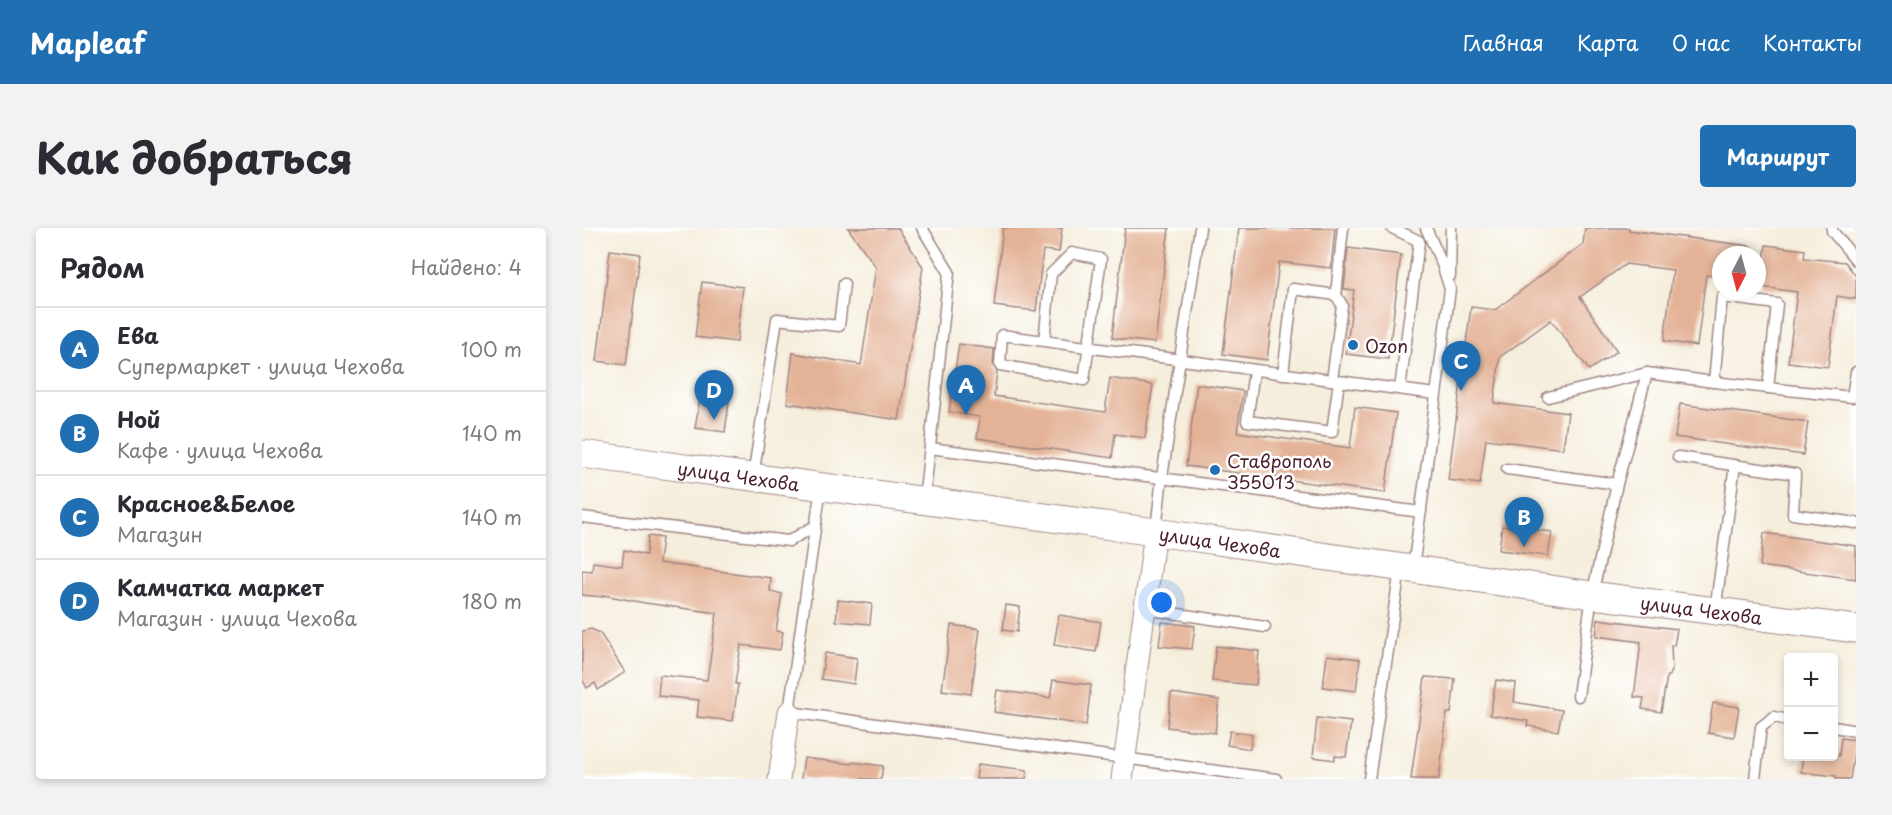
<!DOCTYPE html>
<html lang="ru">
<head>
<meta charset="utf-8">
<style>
  body { margin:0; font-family:"Playpen Sans",sans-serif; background:#f2f2f3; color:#2b2b33 }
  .controls { position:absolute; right:18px; bottom:18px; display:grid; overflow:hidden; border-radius:6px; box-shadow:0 3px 9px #0003 }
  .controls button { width:54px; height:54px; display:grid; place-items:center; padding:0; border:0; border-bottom:2px solid #e1e1e2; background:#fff; color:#2b2b33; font:30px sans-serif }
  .compass { position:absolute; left:1130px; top:18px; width:54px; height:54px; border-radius:50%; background:#fff; box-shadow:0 3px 9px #0003; rotate:186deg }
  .you { position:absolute; left:580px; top:375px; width:21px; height:21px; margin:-15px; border:4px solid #fff; border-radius:50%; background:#1a73e8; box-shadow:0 0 0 9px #1a73e833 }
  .badge { display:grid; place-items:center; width:39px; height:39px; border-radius:50%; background:#1f6fb2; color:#fff; font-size:20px; font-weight:700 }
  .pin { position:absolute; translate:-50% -50px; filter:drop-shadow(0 2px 3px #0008) }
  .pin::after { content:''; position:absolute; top:32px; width:21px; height:18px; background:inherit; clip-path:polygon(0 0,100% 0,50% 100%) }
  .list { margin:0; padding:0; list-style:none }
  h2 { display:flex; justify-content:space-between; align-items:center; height:78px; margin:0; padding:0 24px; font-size:26px }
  h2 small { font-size:20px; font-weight:400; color:#7c7c81 }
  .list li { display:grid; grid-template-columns:39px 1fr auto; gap:18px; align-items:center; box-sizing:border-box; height:84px; padding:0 24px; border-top:2px solid #e1e1e2 }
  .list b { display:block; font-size:22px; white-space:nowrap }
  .list p { margin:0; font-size:20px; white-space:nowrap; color:#7c7c81 }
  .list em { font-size:20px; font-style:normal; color:#7c7c81 }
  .map { position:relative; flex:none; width:1274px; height:551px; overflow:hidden; border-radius:6px }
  header { display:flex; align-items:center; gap:36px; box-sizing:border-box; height:84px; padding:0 30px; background:#1f6fb2; color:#fff }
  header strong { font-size:28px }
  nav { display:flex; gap:33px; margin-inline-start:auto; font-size:21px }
  .intro { display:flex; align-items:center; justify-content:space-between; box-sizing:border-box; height:144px; padding:0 36px }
  h1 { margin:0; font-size:42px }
  .button { padding:15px 27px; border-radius:6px; background:#1f6fb2; color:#fff; font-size:21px; font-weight:700 }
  main { display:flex; gap:36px; padding:0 36px }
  aside { flex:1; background:#fff; border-radius:6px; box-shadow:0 3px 9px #0003 }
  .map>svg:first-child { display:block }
</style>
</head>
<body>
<header>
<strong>Mapleaf</strong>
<nav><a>Главная</a><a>Карта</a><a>О нас</a><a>Контакты</a></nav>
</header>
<div class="intro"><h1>Как добраться</h1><a class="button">Маршрут</a></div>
<main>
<aside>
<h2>Рядом<small>Найдено: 4</small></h2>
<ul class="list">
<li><span class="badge">A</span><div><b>Ева</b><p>Супермаркет · улица Чехова</p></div><em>100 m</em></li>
<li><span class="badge">B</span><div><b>Ной</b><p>Кафе · улица Чехова</p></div><em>140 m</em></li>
<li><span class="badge">C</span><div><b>Красное&amp;Белое</b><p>Магазин</p></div><em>140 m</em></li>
<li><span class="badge">D</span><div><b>Камчатка маркет</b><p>Магазин · улица Чехова</p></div><em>180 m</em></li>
</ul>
</aside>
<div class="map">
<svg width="1274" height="551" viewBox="0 0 1274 551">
  <rect width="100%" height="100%" fill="#fff"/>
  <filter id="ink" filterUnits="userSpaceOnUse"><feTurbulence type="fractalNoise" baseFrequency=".0167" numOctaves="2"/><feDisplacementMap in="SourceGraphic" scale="12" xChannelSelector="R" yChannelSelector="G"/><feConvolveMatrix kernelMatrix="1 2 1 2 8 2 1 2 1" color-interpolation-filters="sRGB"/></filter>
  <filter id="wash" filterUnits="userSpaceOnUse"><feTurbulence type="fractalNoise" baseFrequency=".008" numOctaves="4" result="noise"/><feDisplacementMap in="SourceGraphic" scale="24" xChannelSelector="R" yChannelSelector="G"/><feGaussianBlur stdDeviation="1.35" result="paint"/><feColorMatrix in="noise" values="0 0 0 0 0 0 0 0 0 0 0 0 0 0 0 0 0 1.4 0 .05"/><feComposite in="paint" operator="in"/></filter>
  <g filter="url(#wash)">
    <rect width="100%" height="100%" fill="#f5eedc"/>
    <g id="blocks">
      <!-- building -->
      <g fill="#e4b397">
        <path d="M 266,0 L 316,0 L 341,39 L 317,192 L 205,175 L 211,125 L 279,137 L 294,39 Z"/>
        <path d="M 421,0 L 480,0 L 477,24 L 461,22 L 454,83 L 412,78 Z"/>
        <path d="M 543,0 L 587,0 L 573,115 L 530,110 Z"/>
        <path d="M 657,0 L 753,0 L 749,40 L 697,34 L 685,132 L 641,126 Z"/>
        <path d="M 1003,0 L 1047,0 L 1047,2 L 1168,18 L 1168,27 L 1139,27 L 1139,49 L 1124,47 L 1115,118 L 1082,113 L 1091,42 L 1044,36 L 998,69 L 1035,123 L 1007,142 L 969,92 L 918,129 L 912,175 L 986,185 L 981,221 L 904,211 L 898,256 L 866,252 L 889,79 L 913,82 L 1001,16 Z"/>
        <path d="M 1184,17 L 1223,22 L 1222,30 L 1263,34 L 1274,48 L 1274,71 L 1255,68 L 1246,139 L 1206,134 L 1215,64 L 1179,59 Z"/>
        <path d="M 766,20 L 819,27 L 806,131 L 764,126 L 772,62 L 762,61 Z"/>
        <path d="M 28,22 L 58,26 L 44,137 L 15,133 Z"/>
        <path d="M 120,54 L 161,59 L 155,114 L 113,109 Z"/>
        <path d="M 377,116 L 412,121 L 411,137 L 415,144 L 412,168 L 523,184 L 528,150 L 571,157 L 563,210 L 533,206 L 530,230 L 395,210 L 398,189 L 367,184 Z"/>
        <path d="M 615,156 L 661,163 L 655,204 L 768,220 L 773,179 L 814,185 L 803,265 L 604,238 Z"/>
        <path d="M 119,163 L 148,167 L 143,204 L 113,200 Z"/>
        <path d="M 1098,176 L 1226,194 L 1221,227 L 1093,209 Z"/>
        <path d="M 920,298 L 970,304 L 966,328 L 917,322 Z"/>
        <path d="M 1182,305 L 1274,318 L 1274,351 L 1178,338 Z"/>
        <path d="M 66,308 L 80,310 L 77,335 L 189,350 L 188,363 L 200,366 L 194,403 L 201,404 L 198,422 L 159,417 L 153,456 L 156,456 L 151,493 L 115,489 L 117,472 L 76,468 L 78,447 L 125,452 L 135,385 L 63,375 L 21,367 L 21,369 L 0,367 L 0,342 L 10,343 L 11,334 L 40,338 L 42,322 L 64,327 Z"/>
        <path d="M 256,372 L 290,376 L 288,396 L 254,393 Z"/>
        <path d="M 424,377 L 438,379 L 435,404 L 421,402 Z"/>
        <path d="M 477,387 L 519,394 L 514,424 L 472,417 Z"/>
        <path d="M 1016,391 L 1095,401 L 1092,418 L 1089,417 L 1090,440 L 1087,448 L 1085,448 L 1079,484 L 1060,481 L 1062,470 L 1052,469 L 1059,414 L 1014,408 Z"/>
        <path d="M 580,394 L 613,398 L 610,421 L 577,418 Z"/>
        <path d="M 369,397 L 398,401 L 389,466 L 360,462 Z"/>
        <path d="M 9,401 L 18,405 L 43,444 L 16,462 L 13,455 L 5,460 L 0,451 L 0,403 Z"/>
        <path d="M 634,418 L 677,423 L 674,457 L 630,453 Z"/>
        <path d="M 243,425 L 275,430 L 272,456 L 239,451 Z"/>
        <path d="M 745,427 L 778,431 L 774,463 L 741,459 Z"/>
        <path d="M 843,449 L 873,451 L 869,485 L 865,485 L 857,551 L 829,551 Z"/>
        <path d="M 471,452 L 509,457 L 504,497 L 412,484 L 415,462 L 468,470 Z"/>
        <path d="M 914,452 L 934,455 L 932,474 L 980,482 L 976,503 L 945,498 L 946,493 L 908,487 Z"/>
        <path d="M 589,465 L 637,472 L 633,505 L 585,499 Z"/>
        <path d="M 1131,475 L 1157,479 L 1152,509 L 1126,505 Z"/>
        <path d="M 735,490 L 769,494 L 764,529 L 753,528 L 753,532 L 731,529 Z"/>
        <path d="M 648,503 L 670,506 L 668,521 L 645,517 Z"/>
        <path d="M 1259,510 L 1274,512 L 1268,551 L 1254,551 L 1254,548 L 1219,544 L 1221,528 L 1257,528 Z"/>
        <path d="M 222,530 L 270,536 L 270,534 L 301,538 L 299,551 L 219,551 Z"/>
        <path d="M 396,536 L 445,542 L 444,551 L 394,551 Z"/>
      </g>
    </g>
  </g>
  <g filter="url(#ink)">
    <use href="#blocks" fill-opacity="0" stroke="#a08684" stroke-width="1.5"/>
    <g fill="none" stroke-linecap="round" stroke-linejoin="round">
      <defs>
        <g id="service">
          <path d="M 340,0 L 367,44 L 342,273"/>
          <path d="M 810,0 L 837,13 L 818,161"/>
          <path d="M 1250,0 L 1250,3 L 1274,32"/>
          <path d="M 868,48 L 869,0"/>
          <path d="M 462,113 L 469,46 L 490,25 L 519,31 L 502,152 L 418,137 L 420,107 C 564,128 708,147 853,166"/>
          <path d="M 672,143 L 665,193 L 750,204 L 757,153"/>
          <path d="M 701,146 L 711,61 L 754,67"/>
          <path d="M 750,152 L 760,77 L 754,67 L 761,0"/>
          <path d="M 1132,154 L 1140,69 L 1195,76 L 1186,160"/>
          <path d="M 966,169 L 1065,145 L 1132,154 L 1270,169 L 1274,144"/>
          <path d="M 348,220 L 839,284"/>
          <path d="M 1096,229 L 1213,246 L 1211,286 L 1274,295"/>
          <path d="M 925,241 L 1035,256"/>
          <path d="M 171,249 L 195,91 L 257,98 L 262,56"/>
          <path d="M 239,259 L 207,484 L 694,551"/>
          <path d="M 0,289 L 207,313 L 233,298"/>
          <path d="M 574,302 L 580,249 L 618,0"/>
          <path d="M 831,341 L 868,61 L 860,36 L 844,0"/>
          <path d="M 563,381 L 683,399"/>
          <path d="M 1133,383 L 1153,237"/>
          <path d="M 996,468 L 1010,367 L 1035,256 L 1065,145"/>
          <path d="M 1252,499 L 1274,503"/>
          <path d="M 787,551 L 818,341"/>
          <path d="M 1173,551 L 1179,499 L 1192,489 L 1206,492"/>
        </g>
        <g id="minor">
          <path d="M 197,551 L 207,484"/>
          <path d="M 540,551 L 573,304"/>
        </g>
        <g id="tertiary">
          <path id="s1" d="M 0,226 L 573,304 L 1010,367 L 1274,401"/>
        </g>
      </defs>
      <!-- service casing -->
      <use href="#service" stroke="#a08684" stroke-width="13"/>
      <!-- minor casing -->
      <use href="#minor" stroke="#a08684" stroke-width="23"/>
      <!-- tertiary casing -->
      <use href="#tertiary" stroke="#a08684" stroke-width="29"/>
      <!-- service -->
      <use href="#service" stroke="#fff" stroke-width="10"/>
      <!-- minor -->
      <use href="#minor" stroke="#fff" stroke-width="21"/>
      <!-- tertiary -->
      <use href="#tertiary" stroke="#fff" stroke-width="27"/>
    </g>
  </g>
  <!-- markers -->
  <g fill="#1f6fb2" stroke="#fff" stroke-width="2">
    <circle cx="771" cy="117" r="6"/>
    <circle cx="633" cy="242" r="6"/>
  </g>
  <g text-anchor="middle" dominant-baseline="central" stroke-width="5" stroke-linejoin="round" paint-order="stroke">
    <!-- poi labels -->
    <g font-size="18" fill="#4a1f2b" stroke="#fff" text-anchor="start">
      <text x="783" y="117">Ozon</text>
      <text x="645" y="232">Ставрополь<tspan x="645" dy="21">355013</tspan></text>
    </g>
    <!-- street labels -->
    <g font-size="18" fill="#4a1f2b" stroke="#fff">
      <text stroke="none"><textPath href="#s1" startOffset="158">улица Чехова</textPath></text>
      <text stroke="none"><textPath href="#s1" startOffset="644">улица Чехова</textPath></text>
      <text stroke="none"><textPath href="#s1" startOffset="1130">улица Чехова</textPath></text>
    </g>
  </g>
</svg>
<div class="controls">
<button>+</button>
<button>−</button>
</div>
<svg class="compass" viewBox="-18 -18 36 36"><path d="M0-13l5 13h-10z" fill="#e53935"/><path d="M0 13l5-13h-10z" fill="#7c7c81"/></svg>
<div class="you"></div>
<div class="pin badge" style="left:384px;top:187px">A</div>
<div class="pin badge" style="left:942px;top:319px">B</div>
<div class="pin badge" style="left:879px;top:163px">C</div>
<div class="pin badge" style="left:132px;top:192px">D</div>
</div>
</main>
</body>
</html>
